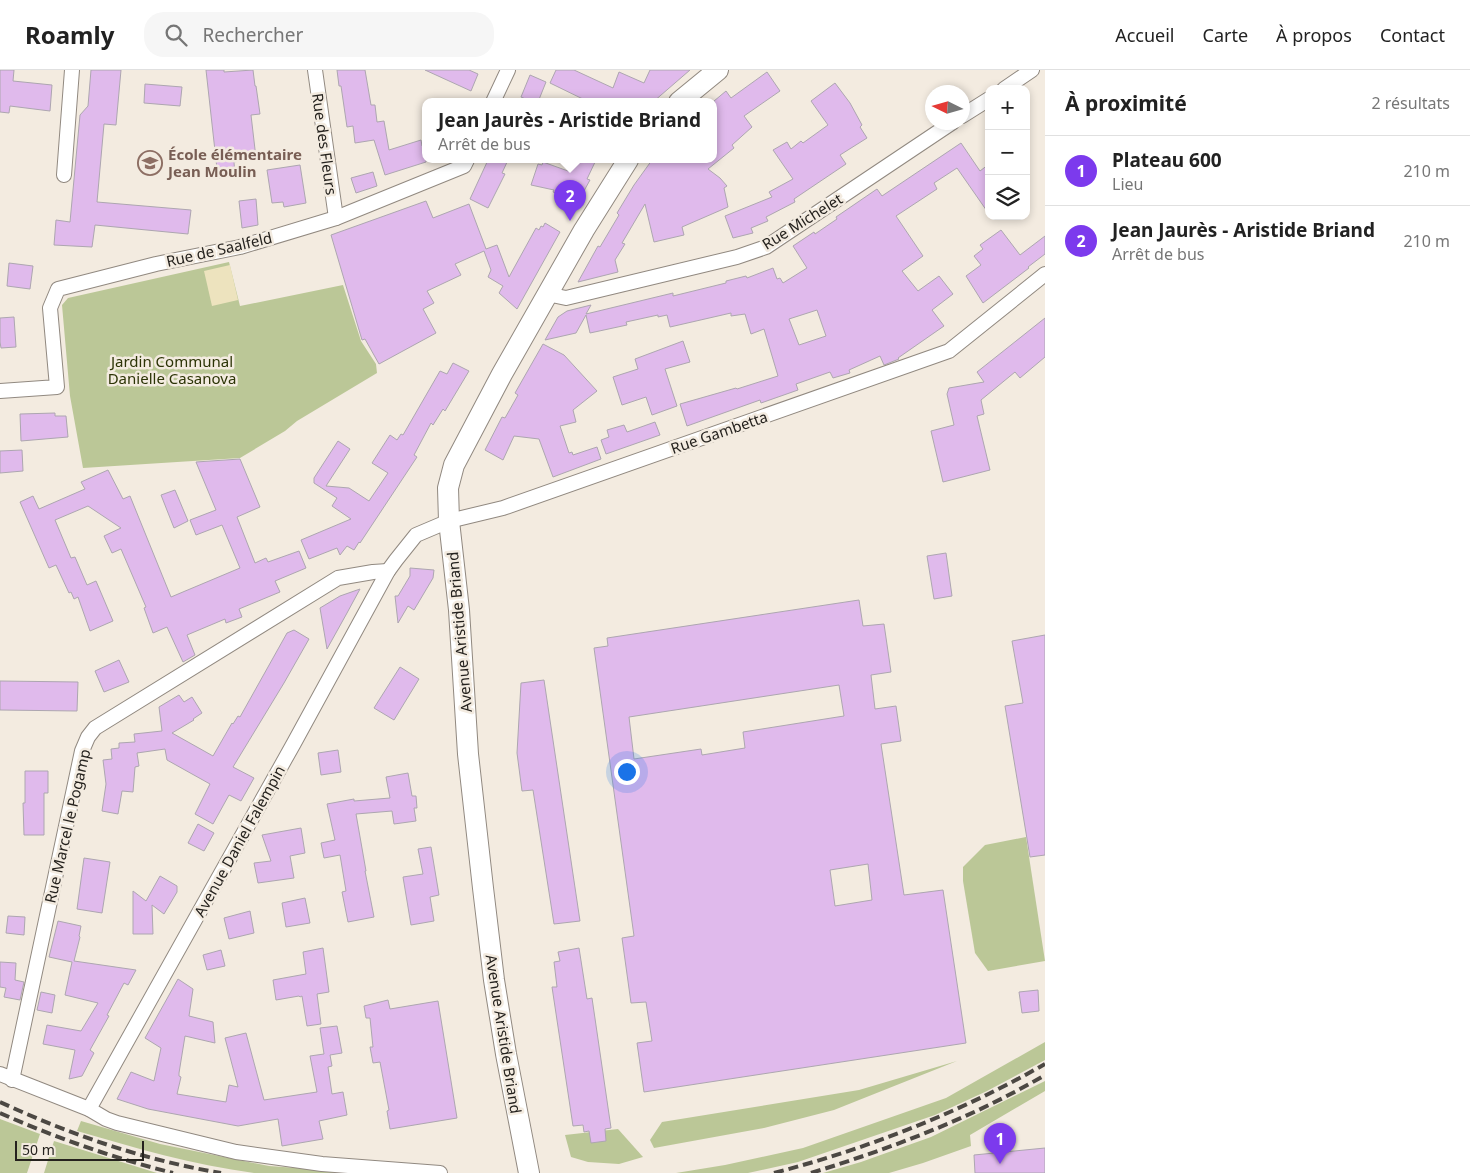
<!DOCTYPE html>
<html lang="fr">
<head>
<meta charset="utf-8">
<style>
  body { margin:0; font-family:"Noto Sans",sans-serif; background:#f6f6f6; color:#222 }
  .controls { position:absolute; right:15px; top:15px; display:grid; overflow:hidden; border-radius:10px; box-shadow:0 2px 8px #0003 }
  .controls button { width:45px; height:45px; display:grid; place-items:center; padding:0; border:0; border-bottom:1px solid #e0e0e0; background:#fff; color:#222; font:25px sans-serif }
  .compass { position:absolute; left:925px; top:15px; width:45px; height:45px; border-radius:50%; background:#fff; box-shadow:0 2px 8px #0003; rotate:275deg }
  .scale { position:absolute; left:15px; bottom:12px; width:129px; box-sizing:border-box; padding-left:5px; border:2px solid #25221e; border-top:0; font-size:14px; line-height:18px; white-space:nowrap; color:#25221e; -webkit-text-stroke:4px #f3ebe0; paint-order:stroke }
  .you { position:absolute; left:626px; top:701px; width:18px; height:18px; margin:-12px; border:4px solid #fff; border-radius:50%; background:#1a73e8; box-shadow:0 0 0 8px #1a73e833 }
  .badge { display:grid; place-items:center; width:32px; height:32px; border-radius:50%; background:#7c3aed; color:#fff; font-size:16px; font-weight:700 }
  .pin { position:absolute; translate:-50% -41px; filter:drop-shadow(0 1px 2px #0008) }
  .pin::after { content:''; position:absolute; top:26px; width:18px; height:15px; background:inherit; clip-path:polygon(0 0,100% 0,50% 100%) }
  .popup { position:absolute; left:422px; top:28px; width:295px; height:65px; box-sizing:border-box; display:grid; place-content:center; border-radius:10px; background:#fff; filter:drop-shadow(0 1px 4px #0005); font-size:16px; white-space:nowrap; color:#767676 }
  .popup b { font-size:19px; color:#222 }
  .popup::after { content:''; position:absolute; left:50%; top:100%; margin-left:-10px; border:10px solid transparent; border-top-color:#fff }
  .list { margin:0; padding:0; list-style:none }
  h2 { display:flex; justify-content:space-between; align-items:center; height:65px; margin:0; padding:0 20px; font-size:21px }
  h2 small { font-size:16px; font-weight:400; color:#767676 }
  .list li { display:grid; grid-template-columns:32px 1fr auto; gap:15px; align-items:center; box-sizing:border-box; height:70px; padding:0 20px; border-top:1px solid #e0e0e0 }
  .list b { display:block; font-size:19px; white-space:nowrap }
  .list p { margin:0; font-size:16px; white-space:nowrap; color:#767676 }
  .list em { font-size:16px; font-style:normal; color:#767676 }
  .icon { flex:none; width:28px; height:28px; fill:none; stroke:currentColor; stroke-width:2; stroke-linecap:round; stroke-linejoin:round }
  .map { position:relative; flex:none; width:1045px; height:1103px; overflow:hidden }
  header { display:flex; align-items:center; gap:30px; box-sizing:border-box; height:70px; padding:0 25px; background:#fff; border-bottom:1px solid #e0e0e0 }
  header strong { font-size:24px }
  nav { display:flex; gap:28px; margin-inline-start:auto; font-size:18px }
  .search { width:350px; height:45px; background:#f6f6f6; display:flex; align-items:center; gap:12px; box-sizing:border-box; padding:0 18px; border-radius:20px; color:#767676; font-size:19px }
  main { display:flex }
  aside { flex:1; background:#fff }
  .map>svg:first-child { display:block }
</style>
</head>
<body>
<header>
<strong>Roamly</strong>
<div class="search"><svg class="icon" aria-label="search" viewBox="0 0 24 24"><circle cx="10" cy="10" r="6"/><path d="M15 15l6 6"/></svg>Rechercher</div>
<nav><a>Accueil</a><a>Carte</a><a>À propos</a><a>Contact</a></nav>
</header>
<main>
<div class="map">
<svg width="1045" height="1103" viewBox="0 0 1045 1103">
  <rect width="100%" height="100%" fill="#f3ebe0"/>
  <!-- green -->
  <g fill="#bbc797">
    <path d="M 229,192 L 240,236 L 343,215 L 361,271 L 376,294 L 377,303 L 297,351 L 285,361 L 240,388 L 83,398 L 70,326 L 62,235 L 68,228 Z"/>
    <path d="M 1026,767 L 1045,891 L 988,901 L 975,883 L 963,811 L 963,797 L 985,775 Z"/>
    <path d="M 1045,972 L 1045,990 L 987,1021 L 935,1045 L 798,1092 L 748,1103 L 676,1103 L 725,1095 L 803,1078 L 946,1028 Z"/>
    <path d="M 957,991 L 834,1040 L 764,1058 L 654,1078 L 650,1070 L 662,1052 L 859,1020 Z"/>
    <path d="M 1045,1011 L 1045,1021 L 970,1065 L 971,1076 L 923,1093 L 889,1103 L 823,1103 L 861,1092 L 931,1067 Z"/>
    <path d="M 0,1049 L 40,1064 L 27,1103 L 0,1103 Z"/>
    <path d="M 81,1051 L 160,1074 L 269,1096 L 365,1103 L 254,1103 C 194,1095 135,1078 77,1061 Z"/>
    <path d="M 618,1059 L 643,1087 L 619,1094 L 588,1092 L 571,1087 L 565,1065 Z"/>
    <path d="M 54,1071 L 157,1103 L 44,1103 Z"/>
  </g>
  <!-- sand -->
  <path fill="#ede3be" d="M 230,195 L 238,230 L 212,236 L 204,201 Z"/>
  <!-- building -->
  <g fill="#e0baec" stroke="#ada6b0" fill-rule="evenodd">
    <path d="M 0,0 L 14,0 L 13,11 L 52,15 L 50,41 L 10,36 L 9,43 L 0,42 Z"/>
    <path d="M 91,0 L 121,0 L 116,55 L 104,54 L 97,132 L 191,140 L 188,164 L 95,155 L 92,177 L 54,175 L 56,150 L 70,152 L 80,45 L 88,36 Z"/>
    <path d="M 206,0 L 224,0 L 224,2 L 253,0 L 255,16 L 256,16 L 260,44 L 251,45 L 256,88 L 234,92 L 235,106 L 218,108 Z"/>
    <path d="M 337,0 L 365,0 L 371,35 L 375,35 L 377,52 L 384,51 L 389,80 L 421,70 L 422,76 L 426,75 L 426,92 L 385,105 L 374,70 L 355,73 L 353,56 L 347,57 L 341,16 L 339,16 Z"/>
    <path d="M 425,0 L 469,0 L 478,4 L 471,21 Z"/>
    <path d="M 556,0 L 574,0 L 613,18 L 619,2 L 644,13 L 650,0 L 690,0 L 653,32 L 589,32 L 550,13 Z"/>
    <path d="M 767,2 L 780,21 L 744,46 L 752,57 L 732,75 L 734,78 L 708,99 L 720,108 L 727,116 L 724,118 L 728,137 L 682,157 L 684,165 L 654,172 L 645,134 L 622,173 L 625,174 L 615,190 L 618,202 L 578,212 L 598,176 L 600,177 L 619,145 L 617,143 L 634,115 L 652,90 L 714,90 L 714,31 L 726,21 L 731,28 Z"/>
    <path d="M 530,5 L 546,12 L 538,32 L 532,32 L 521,27 Z"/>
    <path d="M 835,13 L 850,33 L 862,55 L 860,57 L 867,68 L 840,85 L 846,94 L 794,129 L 795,132 L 766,147 L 768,151 L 751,158 L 753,163 L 733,168 L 725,146 L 772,127 L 769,122 L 793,109 L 773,80 L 787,72 L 791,79 L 801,71 L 803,73 L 828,55 L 811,31 Z"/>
    <path d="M 145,14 L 182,17 L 180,36 L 144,33 Z"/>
    <path d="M 961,73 L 980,101 L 989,94 L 989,144 L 957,98 L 934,113 L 937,119 L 896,146 L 923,186 L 902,201 L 918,221 L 939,206 L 953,224 L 932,240 L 944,256 L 898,288 L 899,289 L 884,295 L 880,286 L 849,300 L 850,303 L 833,308 L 830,302 L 796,314 L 798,320 L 761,333 L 760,330 L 687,356 L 680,334 L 736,318 L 737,319 L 778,306 L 764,259 L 751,264 L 745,244 L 731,246 L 731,243 L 670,257 L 667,245 L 658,247 L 658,245 L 626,252 L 627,255 L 590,263 L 586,245 L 576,263 L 545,270 L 558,247 L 567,241 L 591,235 L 586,244 L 673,223 L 673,226 L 726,213 L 726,211 L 746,206 L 747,208 L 773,198 L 777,209 L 780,208 L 783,213 L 807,198 L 793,176 L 814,162 L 815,164 L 837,149 L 836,147 L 877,119 L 882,126 ZM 817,240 L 826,266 L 799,275 L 789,249 Z"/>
    <path d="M 488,90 L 508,90 L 502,103 L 505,104 L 488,138 L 470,129 Z"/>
    <path d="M 573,90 L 596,90 L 587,109 L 590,110 L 579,130 L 553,122 L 554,120 L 531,115 L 538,94 L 542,95 L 543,92 L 568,101 Z"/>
    <path d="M 300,95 L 306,133 L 284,137 L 283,132 L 272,133 L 267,100 Z"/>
    <path d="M 373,102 L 377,116 L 356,123 L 351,108 Z"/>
    <path d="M 256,129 L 258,155 L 242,158 L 239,131 Z"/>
    <path d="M 426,131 L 433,148 L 469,134 L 486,179 L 497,175 L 509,207 L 536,158 L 539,160 L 541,156 L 543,157 L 545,153 L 560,162 L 517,239 L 499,223 L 503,216 L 488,207 L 491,200 L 484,181 L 455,194 L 461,205 L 427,221 L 434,233 L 423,239 L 436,263 L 379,294 L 365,269 L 362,270 L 331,165 Z"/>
    <path d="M 1001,160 L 1020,185 L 1045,166 L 1045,184 L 1028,197 L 1029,198 L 983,233 L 966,206 L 981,195 L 974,186 L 983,179 L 980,175 Z"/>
    <path d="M 9,193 L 33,196 L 30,219 L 7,216 Z"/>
    <path d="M 14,247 L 16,277 L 1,278 L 0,272 L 0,248 Z"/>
    <path d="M 1045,248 L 1045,287 L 1020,308 L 1015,302 L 981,330 L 984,344 L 977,346 L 990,400 L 943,412 L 931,361 L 954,355 L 947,324 L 949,318 L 984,312 L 977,302 Z"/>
    <path d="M 683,271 L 690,292 L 665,299 L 677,336 L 652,345 L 646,327 L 622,335 L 613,307 L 638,299 L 635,289 Z"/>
    <path d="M 543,274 L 564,285 L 597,321 L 573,340 L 576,352 L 560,356 L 569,383 L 572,382 L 573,385 L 597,377 L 601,389 L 553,407 L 539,369 L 514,366 L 503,390 L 485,380 L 502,347 L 505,348 L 518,325 L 515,323 Z"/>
    <path d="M 453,293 L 469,301 L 445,341 L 443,339 L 433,355 L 431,353 L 414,385 L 417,387 L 360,473 L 359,472 L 354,480 L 347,476 L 340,485 L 337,478 L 309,489 L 301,470 L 351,449 L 332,436 L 337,428 L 314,413 L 314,408 L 338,371 L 350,379 L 326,416 L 349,418 L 369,431 L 388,403 L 372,393 L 390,365 L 397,370 L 401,364 L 403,365 L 440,301 L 447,304 Z"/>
    <path d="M 55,343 L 55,346 L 66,346 L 68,367 L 21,371 L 20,344 Z"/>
    <path d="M 655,352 L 660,365 L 606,384 L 601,370 L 609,367 L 607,360 L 624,355 L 627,362 Z"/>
    <path d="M 22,380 L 23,401 L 0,403 L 0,381 Z"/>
    <path d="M 240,389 L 260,437 L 237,447 L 255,493 L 266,488 L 268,492 L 299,481 L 306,498 L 275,511 L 280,522 L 239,539 L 242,547 L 226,553 L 225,549 L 187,565 L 195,585 L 183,592 L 167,557 L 153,563 L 144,538 L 146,537 L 121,479 L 112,483 L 104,466 L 121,458 L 88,436 L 55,450 L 71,488 L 75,487 L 87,515 L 96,511 L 113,551 L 90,561 L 78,527 L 74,529 L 71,522 L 69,523 L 56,495 L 49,498 L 20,432 L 33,426 L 39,439 L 85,419 L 81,412 L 108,400 L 123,429 L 130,426 L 171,527 L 240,498 L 222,455 L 196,465 L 190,450 L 216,440 L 196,392 Z"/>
    <path d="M 175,420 L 188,451 L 174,458 L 161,425 Z"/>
    <path d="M 946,483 L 952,526 L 934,529 L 927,486 Z"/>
    <path d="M 410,498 L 434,500 L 433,508 L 414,540 L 408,536 L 398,553 L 395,526 L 398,526 L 410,506 Z"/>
    <path d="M 360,519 L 347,543 L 327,579 L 320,538 L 340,526 Z"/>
    <path d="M 859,530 L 863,556 L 884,554 L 891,602 L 871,605 L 875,639 L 896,636 L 901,671 L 881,674 L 904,825 L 943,820 L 966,973 L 644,1022 L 637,973 L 652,971 L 646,932 L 631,933 L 622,868 L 634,866 L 594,578 L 608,576 L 607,568 ZM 839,615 L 844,646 L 743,662 L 745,678 L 702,685 L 701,679 L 634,689 L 629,647 ZM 868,794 L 872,830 L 835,836 L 830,800 Z"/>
    <path d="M 294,560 L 309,569 L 284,613 L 233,697 L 254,708 L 241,731 L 229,725 L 213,754 L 195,744 L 210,714 L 167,690 L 165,679 L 137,683 L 139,696 L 135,697 L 133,722 L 122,721 L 118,744 L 102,741 L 106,714 L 103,690 L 112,689 L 111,679 L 119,678 L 119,673 L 135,672 L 134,664 L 162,661 L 159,637 L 179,625 L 184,632 L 192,627 L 202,643 L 193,649 L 194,650 L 172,663 L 213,686 L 232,653 L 233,654 L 238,646 L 240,647 L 287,563 Z"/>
    <path d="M 1045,565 L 1045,785 L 1030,787 L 1005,636 L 1023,633 L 1012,571 Z"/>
    <path d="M 119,590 L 129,612 L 104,622 L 95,601 Z"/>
    <path d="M 400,597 L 419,609 L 394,650 L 374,638 Z"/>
    <path d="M 544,610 L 580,851 L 554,854 L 533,720 L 522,721 L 517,683 L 521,613 Z"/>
    <path d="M 0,611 L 78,612 L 77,641 L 0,640 Z"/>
    <path d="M 338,680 L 341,702 L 321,705 L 318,683 Z"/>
    <path d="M 25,701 L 48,701 L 48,723 L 44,723 L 44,765 L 24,765 L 23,733 L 25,733 Z"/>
    <path d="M 408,703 L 412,726 L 416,726 L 417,738 L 414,738 L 416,751 L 394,754 L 392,741 L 356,744 L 366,801 L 365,801 L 374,847 L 348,852 L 342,822 L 346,821 L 340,785 L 324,788 L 321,773 L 335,770 L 327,734 L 354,729 L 354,731 L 390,728 L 386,707 Z"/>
    <path d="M 198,754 L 214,763 L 204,781 L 188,773 Z"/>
    <path d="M 301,758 L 305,783 L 290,786 L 294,808 L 258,813 L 254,793 L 271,791 L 262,765 Z"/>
    <path d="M 431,777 L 439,825 L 430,827 L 434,851 L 411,855 L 403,807 L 423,804 L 418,779 Z"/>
    <path d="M 84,788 L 110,792 L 102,843 L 77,839 Z"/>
    <path d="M 160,806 L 177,816 L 177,822 L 164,844 L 152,835 L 153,864 L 133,864 L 133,821 L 146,831 Z"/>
    <path d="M 305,828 L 310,853 L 286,857 L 282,833 Z"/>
    <path d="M 250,841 L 254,863 L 229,869 L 224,848 Z"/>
    <path d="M 8,846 L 25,847 L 24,865 L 6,863 Z"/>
    <path d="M 58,851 L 81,856 L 79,866 L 80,867 L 74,891 L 136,900 L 128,915 L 124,913 L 107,945 L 109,946 L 90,980 L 94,983 L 82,1006 L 69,1009 L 75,980 L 43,974 L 47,955 L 81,961 L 98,933 L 65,925 L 72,892 L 49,887 Z"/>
    <path d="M 323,878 L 329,922 L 317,924 L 321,954 L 307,956 L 302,926 L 300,927 L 299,926 L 276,930 L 273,910 L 306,904 L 303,882 Z"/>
    <path d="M 579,878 L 587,929 L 592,928 L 611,1058 L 605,1059 L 606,1071 L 591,1073 L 589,1061 L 584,1062 L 583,1055 L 573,1056 L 552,917 L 557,917 L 554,892 L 560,891 L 558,882 Z"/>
    <path d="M 221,880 L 225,896 L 207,900 L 203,885 Z"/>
    <path d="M 0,892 L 16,893 L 15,910 L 24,912 L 20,930 L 4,927 L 6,918 L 0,917 Z"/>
    <path d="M 178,909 L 193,919 L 189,946 L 213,952 L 215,973 L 185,966 L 179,1003 L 179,1006 L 181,1007 L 177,1024 L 226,1032 L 229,1015 L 238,1017 L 225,968 L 246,963 L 264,1030 L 317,1022 L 310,986 L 324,984 L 320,958 L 337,956 L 342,983 L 330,985 L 332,996 L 328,997 L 332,1024 L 343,1022 L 347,1045 L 319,1051 L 323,1069 L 282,1076 L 278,1049 L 238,1056 L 148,1039 L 117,1029 L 131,1002 L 154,1011 L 161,978 L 145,968 Z"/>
    <path d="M 1038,920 L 1039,941 L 1022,943 L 1019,922 Z"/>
    <path d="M 41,922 L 55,925 L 52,943 L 37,940 Z"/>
    <path d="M 388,930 L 390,939 L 438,931 L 457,1048 L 390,1059 L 387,1041 L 389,1040 L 380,992 L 373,993 L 370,977 L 373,977 L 370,948 L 366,948 L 364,936 Z"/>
    <path d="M 1045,1078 L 1045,1103 L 975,1103 L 974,1085 Z"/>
  </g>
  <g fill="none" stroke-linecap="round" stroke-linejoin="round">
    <defs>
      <g id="minor">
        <path d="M 315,0 L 336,148"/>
        <path d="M 1004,19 L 1032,0"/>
        <path d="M 493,32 L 508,0"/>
        <path d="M 962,46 L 989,29"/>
        <path d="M 64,105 L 72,0"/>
        <path d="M 547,224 L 566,228 L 737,187 L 766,177 L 953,52"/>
        <path d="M 0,321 L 57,317 L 50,238 L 58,219 L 156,194 L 240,177 L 336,148 L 464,96 L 467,90"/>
        <path d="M 0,1004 L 89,1039 L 106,1049 L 117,1053 L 236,1082 L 322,1094 L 440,1103"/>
        <path d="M 12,1010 L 82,681 L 88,667 L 95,658 L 338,508 L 373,502 L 388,501"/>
        <path d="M 89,1039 L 294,673 L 388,501 L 396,490 L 416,465 L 449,451 L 503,438 L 949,281 L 1045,204"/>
      </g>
      <g id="secondary">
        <path d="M 679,32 L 718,0"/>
        <path d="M 529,1103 L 506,984 L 494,910 L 483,818 L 468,684 L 459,540 L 449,451 L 448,418 L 454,395 L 502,304 L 584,160 L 628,90"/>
      </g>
    </defs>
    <!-- minor casing -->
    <use href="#minor" stroke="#918980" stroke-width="16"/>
    <!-- secondary casing -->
    <use href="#secondary" stroke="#918980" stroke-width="22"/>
    <!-- minor -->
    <use href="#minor" stroke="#fff" stroke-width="14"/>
    <!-- secondary -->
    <use href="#secondary" stroke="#fff" stroke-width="20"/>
    <!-- rail -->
    <g stroke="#4c4843" stroke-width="4" stroke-dasharray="10 5" stroke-linecap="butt">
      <path d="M 0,1032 C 71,1065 144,1090 221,1103"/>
      <path d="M 0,1043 C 56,1068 114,1088 173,1103"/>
      <path d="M 774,1103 C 869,1078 959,1043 1045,994"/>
      <path d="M 811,1103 C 892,1078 972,1048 1045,1005"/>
    </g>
  </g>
  <!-- icons -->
  <defs>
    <symbol id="school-ring" viewBox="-11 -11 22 22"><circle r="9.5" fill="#f3ebe0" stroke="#8d6e63" stroke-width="1.5"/><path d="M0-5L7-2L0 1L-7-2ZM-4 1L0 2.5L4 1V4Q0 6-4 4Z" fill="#8d6e63"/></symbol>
  </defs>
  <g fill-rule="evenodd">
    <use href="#school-ring" x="136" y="79" width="28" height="28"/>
  </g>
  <g text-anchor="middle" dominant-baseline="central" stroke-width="5" stroke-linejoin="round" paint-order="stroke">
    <!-- street labels -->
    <g font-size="15" fill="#25221e" stroke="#f3ebe0">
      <text transform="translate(325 74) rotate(82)">Rue des Fleurs</text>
      <text transform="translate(802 151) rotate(-32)">Rue Michelet</text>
      <text transform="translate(219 179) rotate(-13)">Rue de Saalfeld</text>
      <text transform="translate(719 362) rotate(-19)">Rue Gambetta</text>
      <text transform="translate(459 562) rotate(-95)">Avenue Aristide Briand</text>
      <text transform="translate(67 756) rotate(-77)">Rue Marcel le Pogamp</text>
      <text transform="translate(239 771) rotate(-61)">Avenue Daniel Falempin</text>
      <text transform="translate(504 964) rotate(81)">Avenue Aristide Briand</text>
    </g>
    <!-- education labels -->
    <g font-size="15" font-weight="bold" fill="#785e54" stroke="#f3ebe0" text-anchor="start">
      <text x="168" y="84">École élémentaire<tspan x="168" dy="17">Jean Moulin</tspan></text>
    </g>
    <!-- park labels -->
    <g font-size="15" fill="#2c3406" stroke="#f3ebe0">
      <text x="172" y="291">Jardin Communal<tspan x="172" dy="17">Danielle Casanova</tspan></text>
    </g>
  </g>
</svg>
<div class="controls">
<button>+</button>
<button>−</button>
<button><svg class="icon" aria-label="layers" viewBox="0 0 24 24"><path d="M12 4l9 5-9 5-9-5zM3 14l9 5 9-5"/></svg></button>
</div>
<svg class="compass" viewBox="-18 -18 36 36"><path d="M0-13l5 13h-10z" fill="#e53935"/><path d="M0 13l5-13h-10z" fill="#767676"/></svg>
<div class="scale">50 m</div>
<div class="you"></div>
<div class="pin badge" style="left:1000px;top:1094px">1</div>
<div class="pin badge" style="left:570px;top:151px">2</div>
<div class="popup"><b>Jean Jaurès - Aristide Briand</b>Arrêt de bus</div>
</div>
<aside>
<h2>À proximité<small>2 résultats</small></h2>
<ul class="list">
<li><span class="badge">1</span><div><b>Plateau 600</b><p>Lieu</p></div><em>210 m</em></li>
<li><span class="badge">2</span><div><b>Jean Jaurès - Aristide Briand</b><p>Arrêt de bus</p></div><em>210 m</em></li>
</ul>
</aside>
</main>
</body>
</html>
